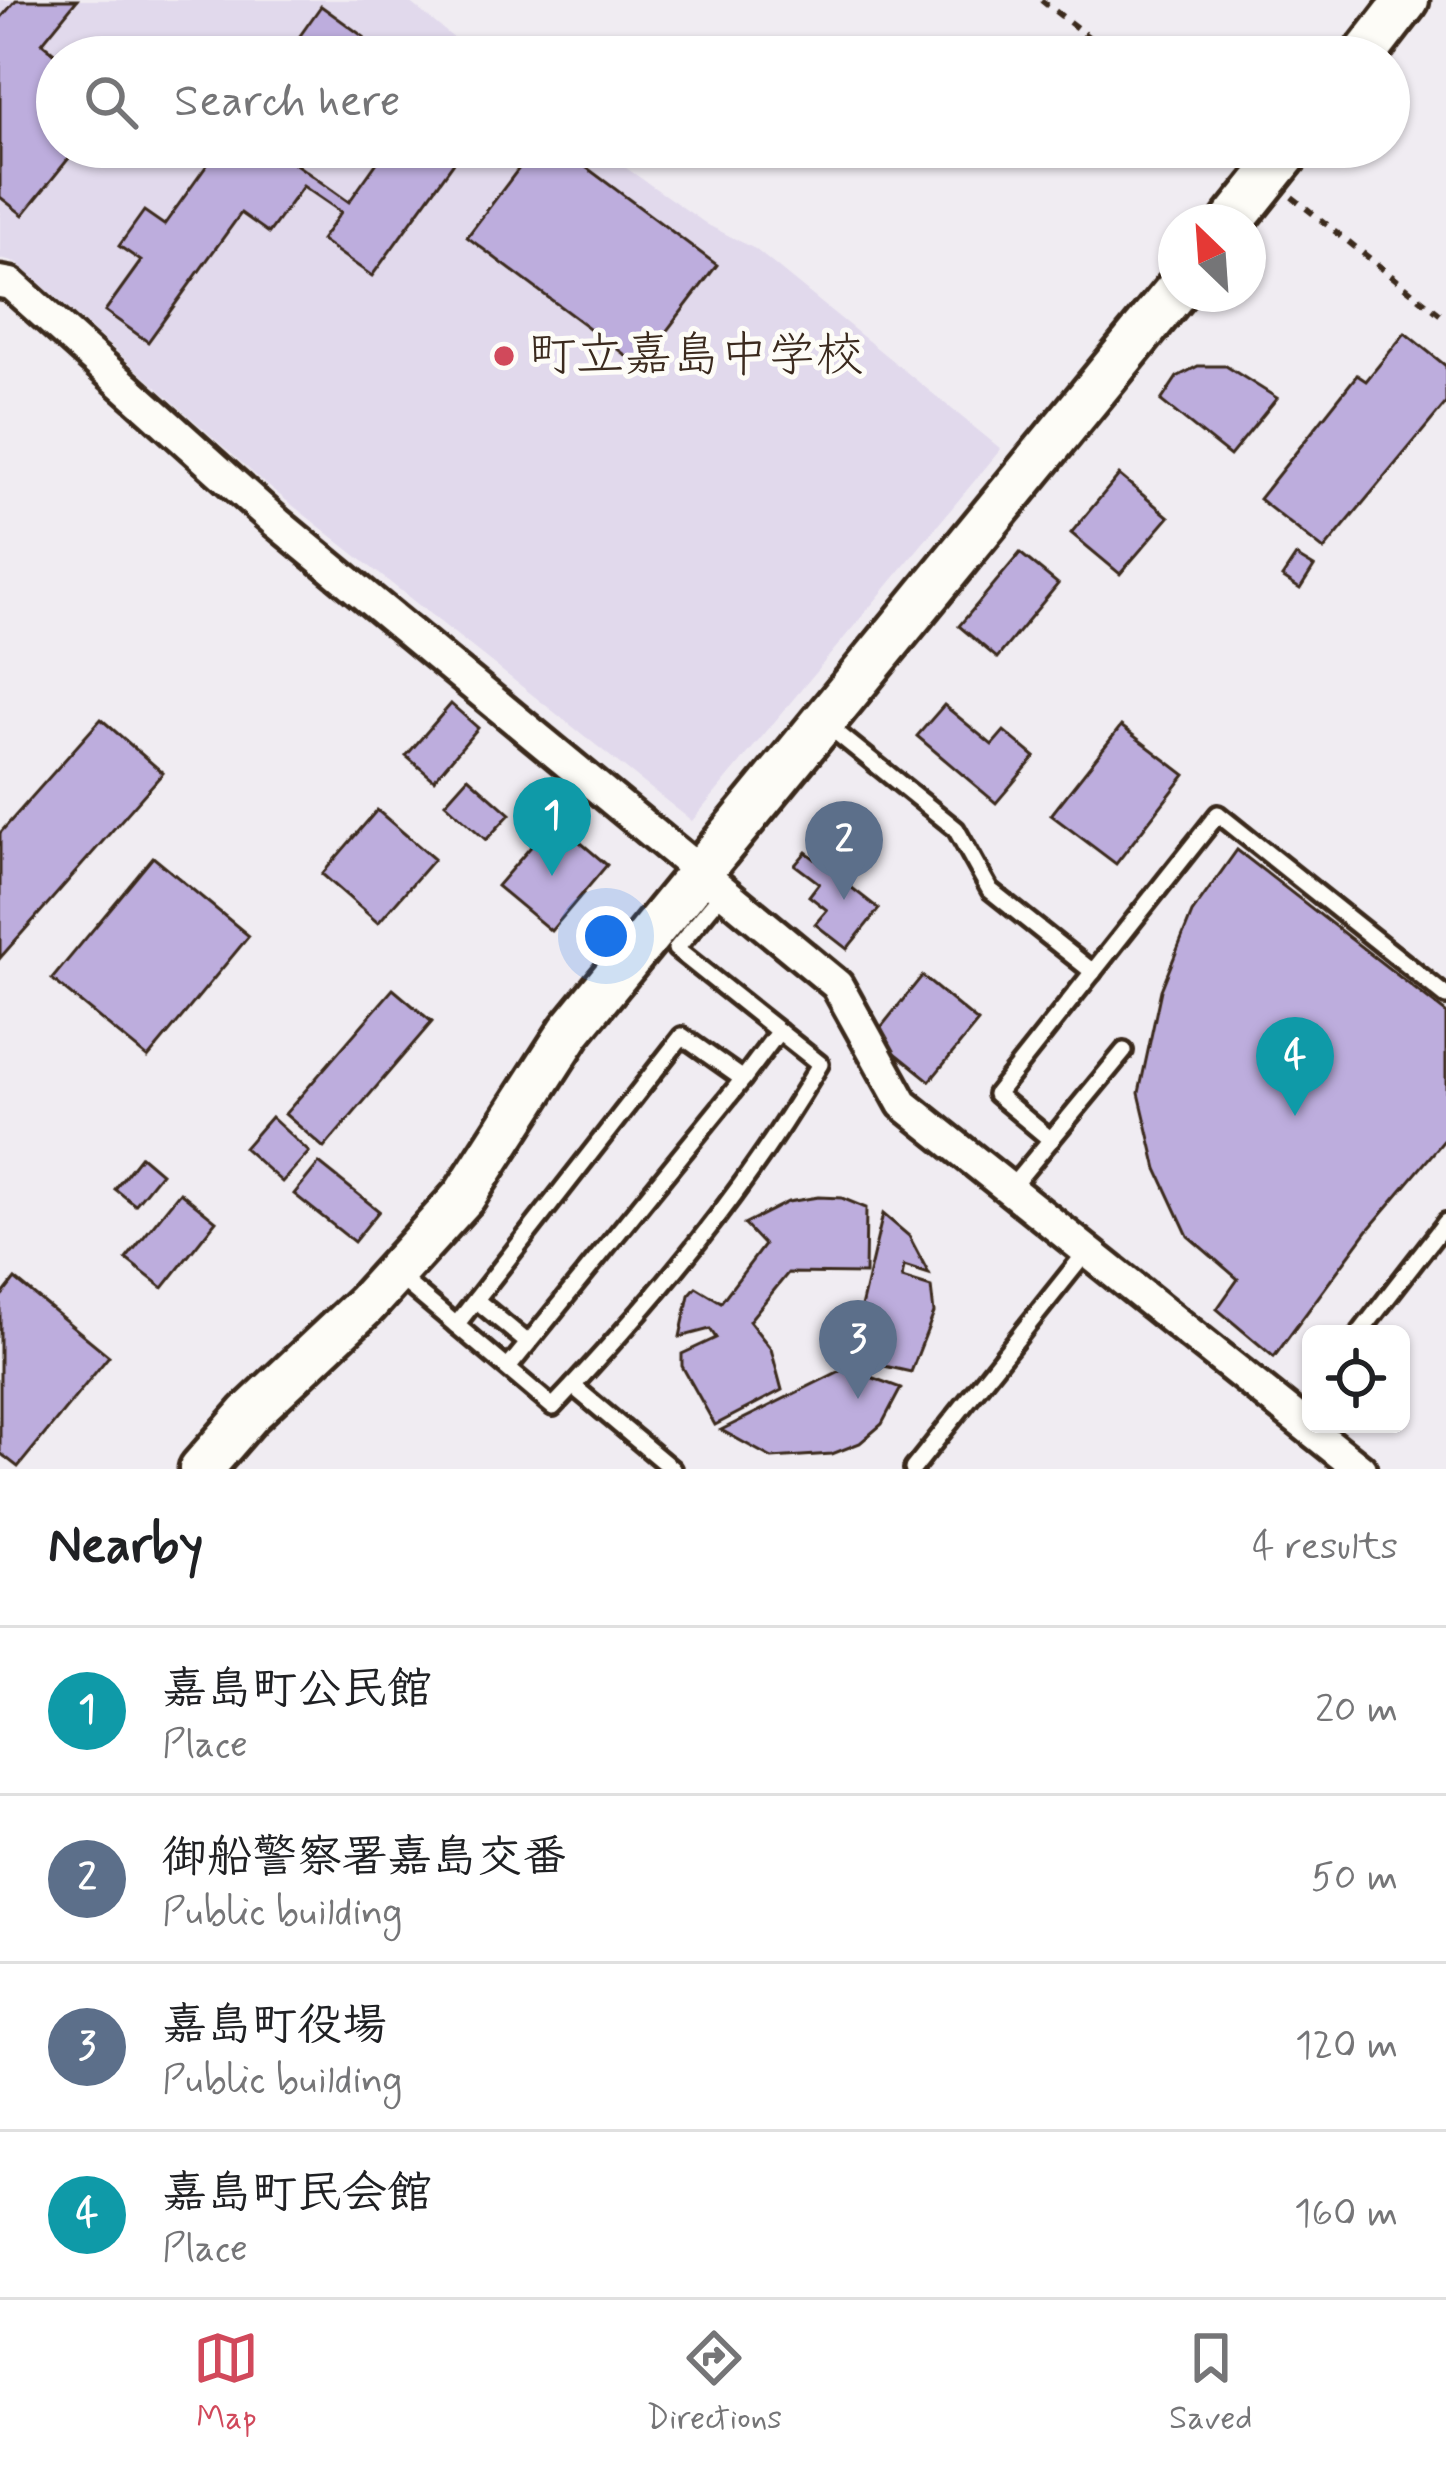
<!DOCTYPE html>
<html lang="en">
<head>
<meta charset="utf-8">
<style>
  body { margin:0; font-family:Mynerve,"Klee One",sans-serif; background:#f6f6f6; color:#202124 }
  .controls { position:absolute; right:36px; bottom:36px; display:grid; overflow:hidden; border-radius:18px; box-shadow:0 3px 9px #0004 }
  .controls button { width:108px; height:108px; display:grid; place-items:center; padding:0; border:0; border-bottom:3px solid #e0e0e0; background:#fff; color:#202124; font:60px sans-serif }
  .compass { position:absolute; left:1158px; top:204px; width:108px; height:108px; border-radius:50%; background:#fff; box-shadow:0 3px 9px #0004; rotate:335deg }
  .you { position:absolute; left:606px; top:936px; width:42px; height:42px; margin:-30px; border:9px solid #fff; border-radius:50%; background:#1a73e8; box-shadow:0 0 0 18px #1a73e833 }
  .badge { display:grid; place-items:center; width:78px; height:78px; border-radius:50%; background:#d1495b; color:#fff; font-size:39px; font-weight:700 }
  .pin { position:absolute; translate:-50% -99px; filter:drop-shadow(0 3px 6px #0008) }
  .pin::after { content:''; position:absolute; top:63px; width:42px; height:36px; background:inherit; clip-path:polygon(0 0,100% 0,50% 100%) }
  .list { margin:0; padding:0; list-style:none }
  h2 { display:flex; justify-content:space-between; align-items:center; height:156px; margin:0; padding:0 48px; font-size:51px }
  h2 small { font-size:39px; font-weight:400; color:#757577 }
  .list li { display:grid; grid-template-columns:78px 1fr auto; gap:36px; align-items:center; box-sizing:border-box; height:168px; padding:0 48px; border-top:3px solid #e0e0e0 }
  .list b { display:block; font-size:45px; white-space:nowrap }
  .list p { margin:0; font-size:39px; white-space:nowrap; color:#757577 }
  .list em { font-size:39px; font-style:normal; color:#757577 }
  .icon { flex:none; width:66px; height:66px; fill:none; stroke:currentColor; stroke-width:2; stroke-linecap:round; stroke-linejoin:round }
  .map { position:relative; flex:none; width:1446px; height:1469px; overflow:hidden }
  .search { position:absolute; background:#fff; box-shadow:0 3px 9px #0004; left:36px; right:36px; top:36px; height:132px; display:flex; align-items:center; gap:30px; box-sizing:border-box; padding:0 42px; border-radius:66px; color:#757577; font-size:45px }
  .sheet { height:828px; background:#fff }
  nav { display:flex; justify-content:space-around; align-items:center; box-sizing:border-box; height:168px; border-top:3px solid #e0e0e0; background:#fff; font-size:33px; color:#757577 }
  nav a { display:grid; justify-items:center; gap:6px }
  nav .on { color:#d1495b }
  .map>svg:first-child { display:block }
</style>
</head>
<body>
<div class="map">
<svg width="1446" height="1469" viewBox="0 0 1446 1469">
  <rect width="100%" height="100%" fill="#f0ecf2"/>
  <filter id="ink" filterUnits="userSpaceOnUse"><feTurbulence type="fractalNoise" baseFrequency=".00833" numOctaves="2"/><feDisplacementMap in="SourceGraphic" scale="24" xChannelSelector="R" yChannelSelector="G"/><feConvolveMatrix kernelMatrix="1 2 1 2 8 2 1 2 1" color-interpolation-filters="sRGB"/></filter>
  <g filter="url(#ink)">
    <!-- built -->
    <path fill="#e1d9ec" d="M 0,0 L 407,0 L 477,57 L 57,57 L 57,147 L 596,147 L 708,225 L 755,249 L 1001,449 L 692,821 L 263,482 L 17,263 L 0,259 Z"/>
    <!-- building -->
    <g fill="#bdaddd" stroke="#3b2a1e" stroke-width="3">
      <path d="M 16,0 L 77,0 L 42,43 L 59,57 L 57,147 L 78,147 L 23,215 L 0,197 L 0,19 Z"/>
      <path d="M 321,6 L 364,37 L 349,57 L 285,57 Z"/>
      <path d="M 220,147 L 285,147 L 280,153 L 349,202 L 388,147 L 465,147 L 372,276 L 321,240 L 341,212 L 303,186 L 269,233 L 241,213 L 148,342 L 105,311 L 141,261 L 119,246 L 144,211 L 164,225 Z"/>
      <path d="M 535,147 L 559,147 L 717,265 L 640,366 L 467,237 Z"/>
      <path d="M 1405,333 L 1446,366 L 1446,403 L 1324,550 L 1259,499 L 1357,375 L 1366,381 Z"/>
      <path d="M 1198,366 L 1226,366 L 1277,398 L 1230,456 L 1161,401 L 1177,377 Z"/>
      <path d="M 1119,475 L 1169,517 L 1120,574 L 1071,533 Z"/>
      <path d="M 1020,553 L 1058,584 L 997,658 L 959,626 Z"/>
      <path d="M 1296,556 L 1314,567 L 1300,589 L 1282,577 Z"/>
      <path d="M 451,704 L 478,728 L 434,780 L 406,756 Z"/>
      <path d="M 944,705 L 992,745 L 1004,731 L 1035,757 L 996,803 L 917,736 Z"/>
      <path d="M 101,719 L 163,773 L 0,958 L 0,833 Z"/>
      <path d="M 1121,726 L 1185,775 L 1116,864 L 1051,815 Z"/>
      <path d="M 468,777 L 510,814 L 486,840 L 445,803 Z"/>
      <path d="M 377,810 L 434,859 L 378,923 L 322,874 Z"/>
      <path d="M 554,820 L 607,865 L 551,931 L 497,886 Z"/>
      <path d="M 1237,850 L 1446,1013 L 1446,1138 L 1367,1231 L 1274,1357 L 1217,1309 L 1238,1279 L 1188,1236 L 1157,1169 L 1139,1093 L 1161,990 L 1192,913 Z"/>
      <path d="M 806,852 L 879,909 L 847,949 L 815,924 L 827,910 L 809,896 L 819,883 L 795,865 Z"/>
      <path d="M 153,857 L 249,936 L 148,1058 L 52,979 Z"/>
      <path d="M 922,976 L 978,1022 L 930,1081 L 874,1036 Z"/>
      <path d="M 393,989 L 432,1022 L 324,1148 L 285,1114 Z"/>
      <path d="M 271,1117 L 309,1152 L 282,1182 L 244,1148 Z"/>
      <path d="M 141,1156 L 161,1173 L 135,1205 L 115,1189 Z"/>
      <path d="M 319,1163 L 379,1211 L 354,1242 L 294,1194 Z"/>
      <path d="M 180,1192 L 216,1221 L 163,1288 L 126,1259 Z"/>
      <path d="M 818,1197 L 842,1198 L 866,1208 L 865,1274 L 788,1273 L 749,1321 L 771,1349 L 782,1390 L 715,1425 L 682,1366 L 682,1354 L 716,1338 L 710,1329 L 680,1337 L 689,1295 L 696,1287 L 721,1302 L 764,1245 L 744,1224 L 788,1202 Z"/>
      <path d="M 883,1214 L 909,1236 L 929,1274 L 904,1266 L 902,1278 L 931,1287 L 934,1313 L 911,1372 L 849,1358 Z"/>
      <path d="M 15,1279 L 109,1356 L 18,1467 L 0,1453 L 0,1298 Z"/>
      <path d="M 846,1368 L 901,1388 L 882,1424 L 860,1443 L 832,1454 L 772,1458 L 721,1430 Z"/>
    </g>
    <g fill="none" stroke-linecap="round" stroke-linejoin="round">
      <defs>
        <g id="lane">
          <path d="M 826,724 L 956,829 L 990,890 L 1093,972"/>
          <path d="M 743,1079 L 779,1031"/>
          <path d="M 1051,1140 L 996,1094 L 1218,814 L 1446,996"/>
          <path d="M 1010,1189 L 1124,1051"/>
          <path d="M 397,1275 L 553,1407 C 657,1297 743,1195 820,1064 L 676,949 L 724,891"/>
          <path d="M 476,1300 L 528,1343"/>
          <path d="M 456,1325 L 682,1036 L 743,1079 L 508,1368"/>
          <path d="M 1359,1334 L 1446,1222"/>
          <path d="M 573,1386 L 672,1469"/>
          <path d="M 913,1469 L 1087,1251"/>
        </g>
        <path id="street" d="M 0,282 L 11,284 L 277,523 L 837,985 L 903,1104 L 1360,1469"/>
        <g id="secondary">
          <path d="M 1363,57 L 1407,0"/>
          <path d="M 1232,222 L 1292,147"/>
          <path d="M 201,1469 L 249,1414 L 366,1304 L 464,1196 L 570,1031 L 1176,291"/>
        </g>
      </defs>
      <!-- lane casing -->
      <use href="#lane" stroke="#3b2a1e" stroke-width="24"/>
      <!-- street casing -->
      <use href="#street" stroke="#3b2a1e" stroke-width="39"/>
      <!-- secondary casing -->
      <use href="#secondary" stroke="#3b2a1e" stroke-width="51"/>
      <!-- path -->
      <g stroke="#3b2a1e" stroke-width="6" stroke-dasharray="9 9" stroke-linecap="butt">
        <path d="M 1041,0 L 1114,57"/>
        <path d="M 1292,197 L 1446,319"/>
      </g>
      <!-- lane -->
      <use href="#lane" stroke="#fdfcf7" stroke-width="15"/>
      <!-- street -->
      <use href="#street" stroke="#fdfcf7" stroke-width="30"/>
      <!-- secondary -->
      <use href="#secondary" stroke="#fdfcf7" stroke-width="42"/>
    </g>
  </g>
  <!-- markers -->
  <circle fill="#d1495b" stroke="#fdfcf7" stroke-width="4.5" cx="504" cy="356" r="12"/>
  <g text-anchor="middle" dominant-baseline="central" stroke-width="10" stroke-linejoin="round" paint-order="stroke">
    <!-- poi labels -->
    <g font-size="48" fill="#3b2a1e" stroke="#fdfcf7" text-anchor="start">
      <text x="528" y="356">町立嘉島中学校</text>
    </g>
  </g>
</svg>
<div class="controls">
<button><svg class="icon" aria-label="locate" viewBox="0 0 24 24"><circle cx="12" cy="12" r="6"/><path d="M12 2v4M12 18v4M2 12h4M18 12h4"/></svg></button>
</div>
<svg class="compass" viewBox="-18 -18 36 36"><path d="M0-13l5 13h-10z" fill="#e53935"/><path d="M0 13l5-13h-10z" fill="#757577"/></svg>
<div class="you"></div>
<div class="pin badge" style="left:552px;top:876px;background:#0f9aa8">1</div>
<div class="pin badge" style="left:844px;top:900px;background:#5c6f8a">2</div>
<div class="pin badge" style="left:858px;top:1399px;background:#5c6f8a">3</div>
<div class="pin badge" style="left:1295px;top:1116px;background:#0f9aa8">4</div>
<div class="search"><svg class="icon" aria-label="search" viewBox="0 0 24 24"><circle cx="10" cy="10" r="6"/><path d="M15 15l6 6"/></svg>Search here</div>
</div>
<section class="sheet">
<h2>Nearby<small>4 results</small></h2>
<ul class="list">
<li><span class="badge" style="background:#0f9aa8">1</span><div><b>嘉島町公民館</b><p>Place</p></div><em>20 m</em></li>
<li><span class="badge" style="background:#5c6f8a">2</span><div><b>御船警察署嘉島交番</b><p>Public building</p></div><em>50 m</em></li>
<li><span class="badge" style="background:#5c6f8a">3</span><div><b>嘉島町役場</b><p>Public building</p></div><em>120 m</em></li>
<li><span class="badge" style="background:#0f9aa8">4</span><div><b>嘉島町民会館</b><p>Place</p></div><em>160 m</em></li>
</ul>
</section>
<nav>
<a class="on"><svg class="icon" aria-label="map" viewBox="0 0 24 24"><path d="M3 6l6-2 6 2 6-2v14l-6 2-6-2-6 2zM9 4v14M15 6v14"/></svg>Map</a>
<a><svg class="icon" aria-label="directions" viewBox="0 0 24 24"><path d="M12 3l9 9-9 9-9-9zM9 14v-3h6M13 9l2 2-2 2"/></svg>Directions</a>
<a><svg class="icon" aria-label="saved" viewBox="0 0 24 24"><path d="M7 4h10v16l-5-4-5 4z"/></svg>Saved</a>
</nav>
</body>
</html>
